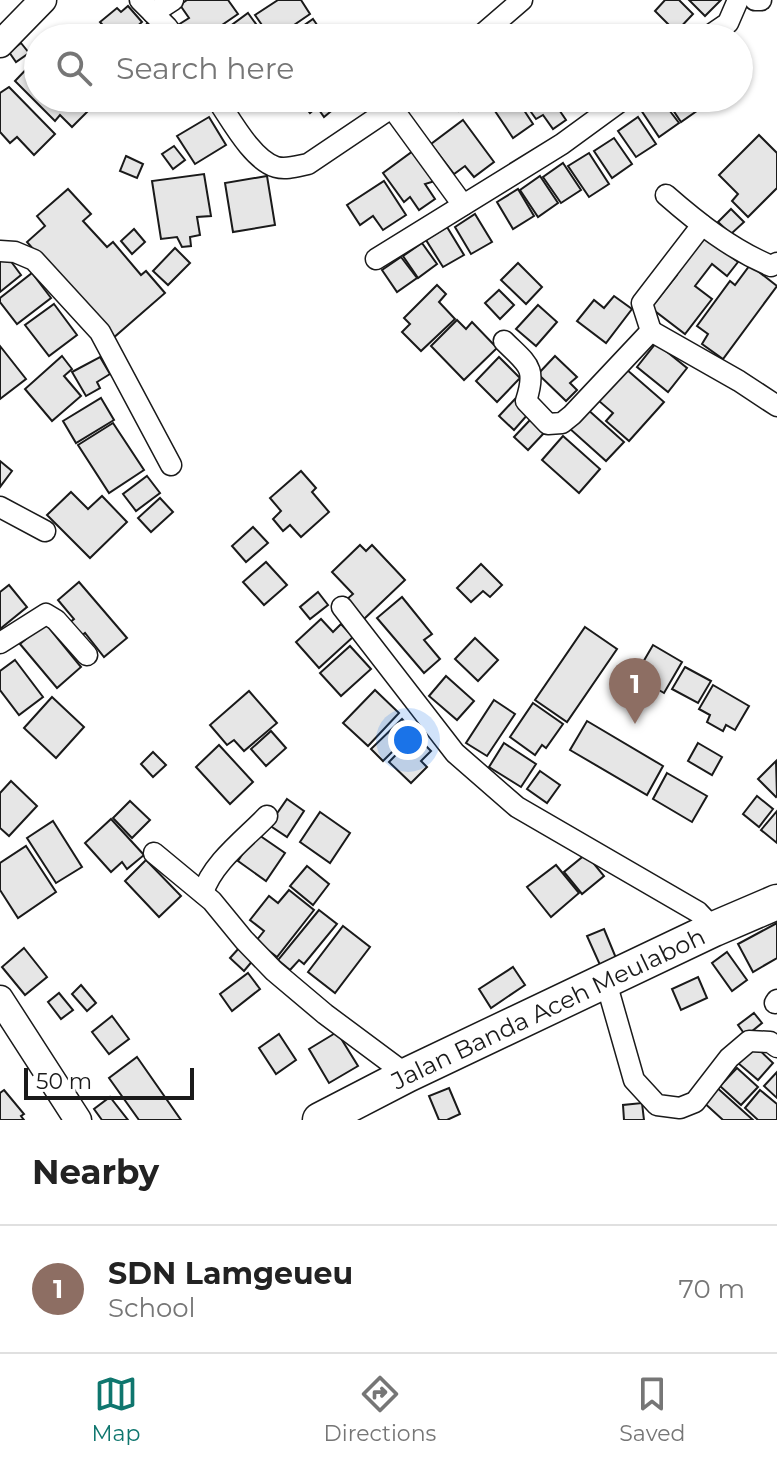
<!DOCTYPE html>
<html lang="en">
<head>
<meta charset="utf-8">
<style>
  body { margin:0; font-family:Montserrat,sans-serif; background:#f2f2f2; color:#222 }
  .scale { position:absolute; left:24px; bottom:20px; width:170px; box-sizing:border-box; padding-left:8px; border:4px solid #1a1a1a; border-top:0; font-size:22px; line-height:28px; white-space:nowrap; color:#1a1a1a; -webkit-text-stroke:6px #fff; paint-order:stroke }
  .you { position:absolute; left:408px; top:740px; width:28px; height:28px; margin:-20px; border:6px solid #fff; border-radius:50%; background:#1a73e8; box-shadow:0 0 0 12px #1a73e833 }
  .badge { display:grid; place-items:center; width:52px; height:52px; border-radius:50%; background:#0f766e; color:#fff; font-size:26px; font-weight:700 }
  .pin { position:absolute; translate:-50% -66px; filter:drop-shadow(0 2px 4px #0008) }
  .pin::after { content:''; position:absolute; top:42px; width:28px; height:24px; background:inherit; clip-path:polygon(0 0,100% 0,50% 100%) }
  .list { margin:0; padding:0; list-style:none }
  h2 { display:flex; justify-content:space-between; align-items:center; height:104px; margin:0; padding:0 32px; font-size:34px }
  h2 small { font-size:26px; font-weight:400; color:#767676 }
  .list li { display:grid; grid-template-columns:52px 1fr auto; gap:24px; align-items:center; box-sizing:border-box; height:128px; padding:0 32px; border-top:2px solid #e0e0e0 }
  .list b { display:block; font-size:30px; white-space:nowrap }
  .list p { margin:0; font-size:26px; white-space:nowrap; color:#767676 }
  .list em { font-size:26px; font-style:normal; color:#767676 }
  .icon { flex:none; width:44px; height:44px; fill:none; stroke:currentColor; stroke-width:2; stroke-linecap:round; stroke-linejoin:round }
  .map { position:relative; flex:none; width:777px; height:1120px; overflow:hidden }
  .search { position:absolute; background:#fff; box-shadow:0 2px 6px #0004; left:24px; right:24px; top:24px; height:88px; display:flex; align-items:center; gap:20px; box-sizing:border-box; padding:0 28px; border-radius:44px; color:#767676; font-size:30px }
  .sheet { height:232px; background:#fff }
  nav { display:flex; justify-content:space-around; align-items:center; box-sizing:border-box; height:112px; border-top:2px solid #e0e0e0; background:#fff; font-size:22px; color:#767676 }
  nav a { display:grid; justify-items:center; gap:4px }
  nav .on { color:#0f766e }
  .map>svg:first-child { display:block }
</style>
</head>
<body>
<div class="map">
<svg width="777" height="1120" viewBox="0 0 777 1120">
  <rect width="100%" height="100%" fill="#fff"/>
  <!-- building -->
  <g fill="#e6e6e6" stroke="#1a1a1a" stroke-width="2">
    <path d="M 187,0 L 228,0 L 238,14 L 203,38 L 187,38 L 178,25 L 189,18 L 180,5 Z"/>
    <path d="M 278,0 L 301,0 L 310,14 L 275,38 L 271,38 L 255,15 Z"/>
    <path d="M 665,0 L 679,0 L 693,14 L 676,32 L 655,11 Z"/>
    <path d="M 689,0 L 721,0 L 705,16 Z"/>
    <path d="M 128,6 L 142,22 L 124,38 L 114,38 L 100,22 L 117,8 L 121,12 Z"/>
    <path d="M 248,13 L 266,38 L 214,38 Z"/>
    <path d="M 313,19 L 326,38 L 302,38 L 296,31 Z"/>
    <path d="M 148,23 L 161,38 L 131,38 Z"/>
    <path d="M 21,43 L 29,53 L 16,62 L 9,52 Z"/>
    <path d="M 37,58 L 38,98 L 78,98 L 89,110 L 72,127 L 60,115 L 55,121 L 15,81 Z"/>
    <path d="M 9,87 L 55,134 L 34,155 L 17,137 L 10,143 L 0,132 L 0,93 Z"/>
    <path d="M 298,98 L 347,98 L 324,117 L 317,107 L 310,113 Z"/>
    <path d="M 450,98 L 479,98 L 459,111 Z"/>
    <path d="M 516,98 L 533,124 L 513,138 L 495,111 Z"/>
    <path d="M 521,98 L 551,98 L 566,120 L 553,129 L 543,115 L 536,119 Z"/>
    <path d="M 660,98 L 679,123 L 659,137 L 641,110 Z"/>
    <path d="M 665,98 L 694,98 L 701,108 L 681,122 Z"/>
    <path d="M 209,117 L 226,145 L 195,164 L 177,136 Z"/>
    <path d="M 638,117 L 656,144 L 636,157 L 618,131 Z"/>
    <path d="M 463,120 L 494,162 L 474,177 L 465,166 L 454,174 L 431,144 Z"/>
    <path d="M 759,135 L 777,153 L 777,188 L 748,217 L 732,201 L 738,194 L 719,175 Z"/>
    <path d="M 614,138 L 632,164 L 612,178 L 594,151 Z"/>
    <path d="M 174,146 L 185,160 L 173,169 L 162,154 Z"/>
    <path d="M 413,151 L 435,181 L 425,184 L 435,199 L 419,210 L 410,197 L 404,202 L 383,173 Z"/>
    <path d="M 589,153 L 609,184 L 589,197 L 568,166 Z"/>
    <path d="M 126,156 L 143,164 L 137,178 L 120,171 Z"/>
    <path d="M 563,163 L 581,190 L 561,203 L 543,177 Z"/>
    <path d="M 204,174 L 211,216 L 197,217 L 200,235 L 190,237 L 191,246 L 182,247 L 177,237 L 161,239 L 152,181 Z"/>
    <path d="M 267,176 L 275,225 L 233,232 L 225,183 Z"/>
    <path d="M 540,176 L 558,203 L 538,217 L 520,190 Z"/>
    <path d="M 384,181 L 406,215 L 383,230 L 373,216 L 360,225 L 347,205 Z"/>
    <path d="M 68,189 L 91,214 L 83,221 L 107,247 L 113,242 L 141,275 L 146,271 L 165,293 L 112,339 L 27,242 L 45,226 L 37,216 Z"/>
    <path d="M 518,189 L 534,216 L 513,229 L 497,202 Z"/>
    <path d="M 731,209 L 744,222 L 731,234 L 718,222 Z"/>
    <path d="M 475,214 L 492,242 L 471,254 L 455,227 Z"/>
    <path d="M 447,227 L 464,255 L 443,267 L 426,240 Z"/>
    <path d="M 134,229 L 145,242 L 132,254 L 121,241 Z"/>
    <path d="M 701,233 L 738,262 L 727,276 L 712,264 L 695,286 L 712,299 L 685,334 L 651,308 L 677,275 L 672,271 Z"/>
    <path d="M 422,243 L 437,264 L 418,278 L 403,256 Z"/>
    <path d="M 175,248 L 190,263 L 168,285 L 153,271 Z"/>
    <path d="M 7,256 L 21,275 L 0,292 L 0,261 Z"/>
    <path d="M 401,257 L 417,278 L 397,292 L 382,270 Z"/>
    <path d="M 518,263 L 542,287 L 526,304 L 501,280 Z"/>
    <path d="M 750,265 L 777,286 L 723,359 L 702,344 L 708,334 L 697,326 L 730,281 L 735,285 Z"/>
    <path d="M 32,273 L 51,298 L 17,324 L 0,302 L 0,298 Z"/>
    <path d="M 437,285 L 446,294 L 439,302 L 455,319 L 421,351 L 402,332 L 410,324 L 404,318 Z"/>
    <path d="M 499,290 L 514,305 L 500,319 L 485,303 Z"/>
    <path d="M 614,296 L 632,309 L 606,343 L 577,321 L 594,300 L 604,308 Z"/>
    <path d="M 54,304 L 77,335 L 49,356 L 25,325 Z"/>
    <path d="M 538,305 L 557,322 L 536,346 L 516,329 Z"/>
    <path d="M 457,320 L 466,329 L 472,322 L 497,348 L 464,380 L 431,346 Z"/>
    <path d="M 656,343 L 687,368 L 668,392 L 637,367 Z"/>
    <path d="M 0,346 L 26,379 L 0,399 Z"/>
    <path d="M 62,356 L 72,369 L 64,376 L 81,396 L 52,421 L 25,389 Z"/>
    <path d="M 555,356 L 577,377 L 570,383 L 577,390 L 566,401 L 538,374 Z"/>
    <path d="M 100,357 L 110,374 L 97,382 L 100,388 L 86,396 L 72,372 Z"/>
    <path d="M 499,357 L 520,378 L 497,402 L 476,381 Z"/>
    <path d="M 626,369 L 664,402 L 629,441 L 606,421 L 613,413 L 599,401 Z"/>
    <path d="M 101,398 L 114,420 L 76,443 L 63,421 Z"/>
    <path d="M 515,399 L 529,413 L 514,430 L 499,416 Z"/>
    <path d="M 586,408 L 624,442 L 606,461 L 569,428 Z"/>
    <path d="M 530,420 L 544,433 L 528,450 L 514,437 Z"/>
    <path d="M 113,423 L 144,470 L 109,493 L 78,445 Z"/>
    <path d="M 563,436 L 600,469 L 579,493 L 542,460 Z"/>
    <path d="M 0,461 L 12,471 L 0,487 Z"/>
    <path d="M 301,471 L 316,488 L 312,492 L 329,512 L 301,537 L 290,525 L 283,531 L 273,519 L 281,511 L 270,498 Z"/>
    <path d="M 147,476 L 160,493 L 136,511 L 123,494 Z"/>
    <path d="M 71,492 L 88,509 L 102,496 L 127,522 L 90,558 L 47,515 Z"/>
    <path d="M 160,498 L 173,512 L 151,532 L 138,518 Z"/>
    <path d="M 253,527 L 268,543 L 246,562 L 232,546 Z"/>
    <path d="M 360,545 L 366,551 L 372,545 L 405,580 L 364,619 L 346,600 L 353,594 L 332,572 Z"/>
    <path d="M 266,562 L 287,585 L 264,605 L 243,582 Z"/>
    <path d="M 481,564 L 502,585 L 490,597 L 483,591 L 471,602 L 457,588 Z"/>
    <path d="M 79,582 L 127,638 L 104,657 L 85,633 L 80,637 L 69,623 L 74,619 L 58,600 Z"/>
    <path d="M 9,585 L 27,607 L 0,629 L 0,592 Z"/>
    <path d="M 318,592 L 328,605 L 310,619 L 300,607 Z"/>
    <path d="M 402,597 L 432,634 L 424,640 L 440,659 L 424,673 L 377,618 Z"/>
    <path d="M 321,619 L 333,632 L 341,624 L 353,637 L 319,668 L 296,642 Z"/>
    <path d="M 45,623 L 81,667 L 57,688 L 20,644 Z"/>
    <path d="M 585,627 L 617,649 L 567,722 L 535,700 Z"/>
    <path d="M 475,638 L 498,660 L 478,681 L 455,659 Z"/>
    <path d="M 653,645 L 682,662 L 664,693 L 635,676 Z"/>
    <path d="M 350,646 L 371,669 L 341,696 L 320,673 Z"/>
    <path d="M 15,660 L 43,697 L 19,715 L 0,690 L 0,671 Z"/>
    <path d="M 685,667 L 711,681 L 698,703 L 672,689 Z"/>
    <path d="M 446,676 L 474,701 L 457,720 L 429,696 Z"/>
    <path d="M 713,685 L 749,706 L 735,730 L 726,725 L 723,731 L 707,722 L 710,715 L 699,709 Z"/>
    <path d="M 375,690 L 399,713 L 368,746 L 343,723 Z"/>
    <path d="M 249,691 L 277,723 L 244,751 L 234,740 L 227,745 L 210,725 Z"/>
    <path d="M 52,697 L 84,727 L 56,758 L 24,728 Z"/>
    <path d="M 494,700 L 515,714 L 487,756 L 466,743 Z"/>
    <path d="M 533,703 L 563,724 L 546,748 L 542,745 L 535,755 L 510,737 Z"/>
    <path d="M 402,719 L 413,731 L 383,761 L 371,749 Z"/>
    <path d="M 587,721 L 663,766 L 647,795 L 570,750 Z"/>
    <path d="M 271,731 L 286,748 L 266,766 L 251,749 Z"/>
    <path d="M 415,735 L 431,751 L 421,761 L 427,767 L 411,783 L 389,762 Z"/>
    <path d="M 504,743 L 536,764 L 521,787 L 489,767 Z"/>
    <path d="M 698,743 L 722,757 L 712,775 L 688,761 Z"/>
    <path d="M 219,745 L 253,782 L 230,804 L 196,767 Z"/>
    <path d="M 153,752 L 166,765 L 153,777 L 141,764 Z"/>
    <path d="M 776,761 L 777,796 L 776,797 L 758,779 Z"/>
    <path d="M 540,771 L 560,785 L 547,803 L 527,789 Z"/>
    <path d="M 667,773 L 707,796 L 692,822 L 653,799 Z"/>
    <path d="M 11,781 L 37,806 L 9,836 L 0,828 L 0,793 Z"/>
    <path d="M 757,796 L 773,809 L 759,827 L 743,814 Z"/>
    <path d="M 287,799 L 304,811 L 287,837 L 269,825 Z"/>
    <path d="M 130,801 L 150,820 L 132,838 L 113,818 Z"/>
    <path d="M 777,811 L 777,843 L 761,830 Z"/>
    <path d="M 320,812 L 350,833 L 330,863 L 300,842 Z"/>
    <path d="M 111,819 L 144,855 L 127,869 L 122,862 L 111,872 L 85,843 Z"/>
    <path d="M 53,821 L 82,867 L 56,883 L 27,838 Z"/>
    <path d="M 256,833 L 285,853 L 266,881 L 238,861 Z"/>
    <path d="M 26,846 L 56,892 L 18,918 L 0,890 L 0,863 Z"/>
    <path d="M 586,854 L 604,876 L 582,894 L 564,872 Z"/>
    <path d="M 146,860 L 181,896 L 159,917 L 125,881 Z"/>
    <path d="M 556,865 L 579,893 L 551,917 L 527,887 Z"/>
    <path d="M 307,866 L 329,884 L 313,905 L 290,886 Z"/>
    <path d="M 289,890 L 314,910 L 277,957 L 256,941 L 264,931 L 250,920 L 269,896 L 278,903 Z"/>
    <path d="M 319,910 L 337,924 L 304,964 L 299,960 L 290,970 L 278,960 Z"/>
    <path d="M 777,923 L 777,958 L 753,972 L 738,944 Z"/>
    <path d="M 343,926 L 370,947 L 335,993 L 308,972 Z"/>
    <path d="M 604,929 L 616,958 L 600,965 L 587,936 Z"/>
    <path d="M 240,947 L 254,959 L 244,971 L 230,958 Z"/>
    <path d="M 24,948 L 47,977 L 25,995 L 2,967 Z"/>
    <path d="M 727,952 L 747,980 L 732,991 L 712,963 Z"/>
    <path d="M 513,967 L 525,985 L 491,1008 L 479,989 Z"/>
    <path d="M 248,973 L 260,989 L 232,1011 L 220,994 Z"/>
    <path d="M 698,977 L 707,998 L 681,1010 L 672,989 Z"/>
    <path d="M 81,985 L 96,1003 L 87,1011 L 72,994 Z"/>
    <path d="M 59,993 L 73,1010 L 61,1019 L 48,1002 Z"/>
    <path d="M 754,1013 L 762,1023 L 746,1036 L 738,1025 Z"/>
    <path d="M 112,1016 L 129,1039 L 109,1054 L 92,1032 Z"/>
    <path d="M 337,1032 L 358,1066 L 329,1083 L 309,1049 Z"/>
    <path d="M 279,1034 L 296,1060 L 276,1074 L 259,1048 Z"/>
    <path d="M 754,1045 L 773,1063 L 758,1080 L 738,1063 Z"/>
    <path d="M 137,1057 L 181,1120 L 139,1120 L 109,1078 Z"/>
    <path d="M 737,1068 L 758,1087 L 741,1105 L 720,1086 Z"/>
    <path d="M 777,1072 L 777,1098 L 764,1086 Z"/>
    <path d="M 714,1085 L 753,1120 L 723,1120 L 701,1100 Z"/>
    <path d="M 449,1088 L 460,1114 L 447,1120 L 439,1120 L 429,1096 Z"/>
    <path d="M 4,1090 L 24,1114 L 21,1116 L 24,1120 L 0,1120 L 0,1093 Z"/>
    <path d="M 760,1090 L 777,1104 L 777,1120 L 758,1120 L 745,1108 Z"/>
    <path d="M 110,1097 L 128,1120 L 102,1120 L 94,1109 Z"/>
    <path d="M 642,1103 L 644,1120 L 624,1120 L 623,1105 Z"/>
  </g>
  <g fill="none" stroke-linecap="round" stroke-linejoin="round">
    <defs>
      <g id="minor">
        <path d="M 140,0 L 167,27 L 175,38"/>
        <path d="M 755,0 L 761,0"/>
        <path d="M 153,13 L 173,0"/>
        <path d="M 478,38 L 522,0"/>
        <path d="M 706,38 L 728,23 L 738,0"/>
        <path d="M 216,98 C 230,118 252,160 276,167 C 286,170 298,166 308,164 L 406,98"/>
        <path d="M 393,109 L 463,205"/>
        <path d="M 666,195 C 698,223 731,249 771,266 L 777,263"/>
        <path d="M 0,251 L 15,252 L 34,260 L 100,332 L 171,465"/>
        <path d="M 376,259 L 562,144 L 625,98"/>
        <path d="M 651,331 L 642,303 L 702,225"/>
        <path d="M 504,341 C 528,365 537,367 526,401 L 548,424 L 562,423 L 572,415 L 651,331 L 739,381 L 777,406"/>
        <path d="M 0,507 L 45,531"/>
        <path d="M 342,607 L 455,753 L 517,807 L 698,912 L 714,929"/>
        <path d="M 0,643 L 46,614 L 56,620 L 87,655"/>
        <path d="M 154,853 L 212,901 L 244,940 L 274,971 L 325,1014 L 407,1075"/>
        <path d="M 203,893 C 212,863 246,838 267,816"/>
        <path d="M 606,982 L 634,1080 L 657,1105 L 680,1108 L 695,1102 L 729,1058 L 749,1041 L 770,1042 L 777,1047"/>
        <path d="M 775,1003 L 777,1000"/>
      </g>
      <g id="tertiary">
        <path d="M 0,44 L 43,0"/>
        <path d="M 0,999 L 78,1120"/>
      </g>
      <g id="trunk">
        <path id="s1" d="M 320,1120 L 407,1075 L 714,929 L 777,902"/>
      </g>
    </defs>
    <!-- minor casing -->
    <use href="#minor" stroke="#1a1a1a" stroke-width="23"/>
    <!-- tertiary casing -->
    <use href="#tertiary" stroke="#1a1a1a" stroke-width="29"/>
    <!-- trunk casing -->
    <use href="#trunk" stroke="#1a1a1a" stroke-width="37"/>
    <!-- minor -->
    <use href="#minor" stroke="#fff" stroke-width="20"/>
    <!-- tertiary -->
    <use href="#tertiary" stroke="#fff" stroke-width="26"/>
    <!-- trunk -->
    <use href="#trunk" stroke="#fff" stroke-width="34"/>
  </g>
  <g text-anchor="middle" dominant-baseline="central" stroke-width="6" stroke-linejoin="round" paint-order="stroke">
    <!-- street labels -->
    <g font-size="24" fill="#1a1a1a" stroke="#fff">
      <text stroke="none"><textPath href="#s1" startOffset="254">Jalan Banda Aceh Meulaboh</textPath></text>
    </g>
  </g>
</svg>
<div class="scale">50 m</div>
<div class="you"></div>
<div class="pin badge" style="left:635px;top:724px;background:#8d6e63">1</div>
<div class="search"><svg class="icon" aria-label="search" viewBox="0 0 24 24"><circle cx="10" cy="10" r="6"/><path d="M15 15l6 6"/></svg>Search here</div>
</div>
<section class="sheet">
<h2>Nearby<small></small></h2>
<ul class="list">
<li><span class="badge" style="background:#8d6e63">1</span><div><b>SDN Lamgeueu</b><p>School</p></div><em>70 m</em></li>
</ul>
</section>
<nav>
<a class="on"><svg class="icon" aria-label="map" viewBox="0 0 24 24"><path d="M3 6l6-2 6 2 6-2v14l-6 2-6-2-6 2zM9 4v14M15 6v14"/></svg>Map</a>
<a><svg class="icon" aria-label="directions" viewBox="0 0 24 24"><path d="M12 3l9 9-9 9-9-9zM9 14v-3h6M13 9l2 2-2 2"/></svg>Directions</a>
<a><svg class="icon" aria-label="saved" viewBox="0 0 24 24"><path d="M7 4h10v16l-5-4-5 4z"/></svg>Saved</a>
</nav>
</body>
</html>
